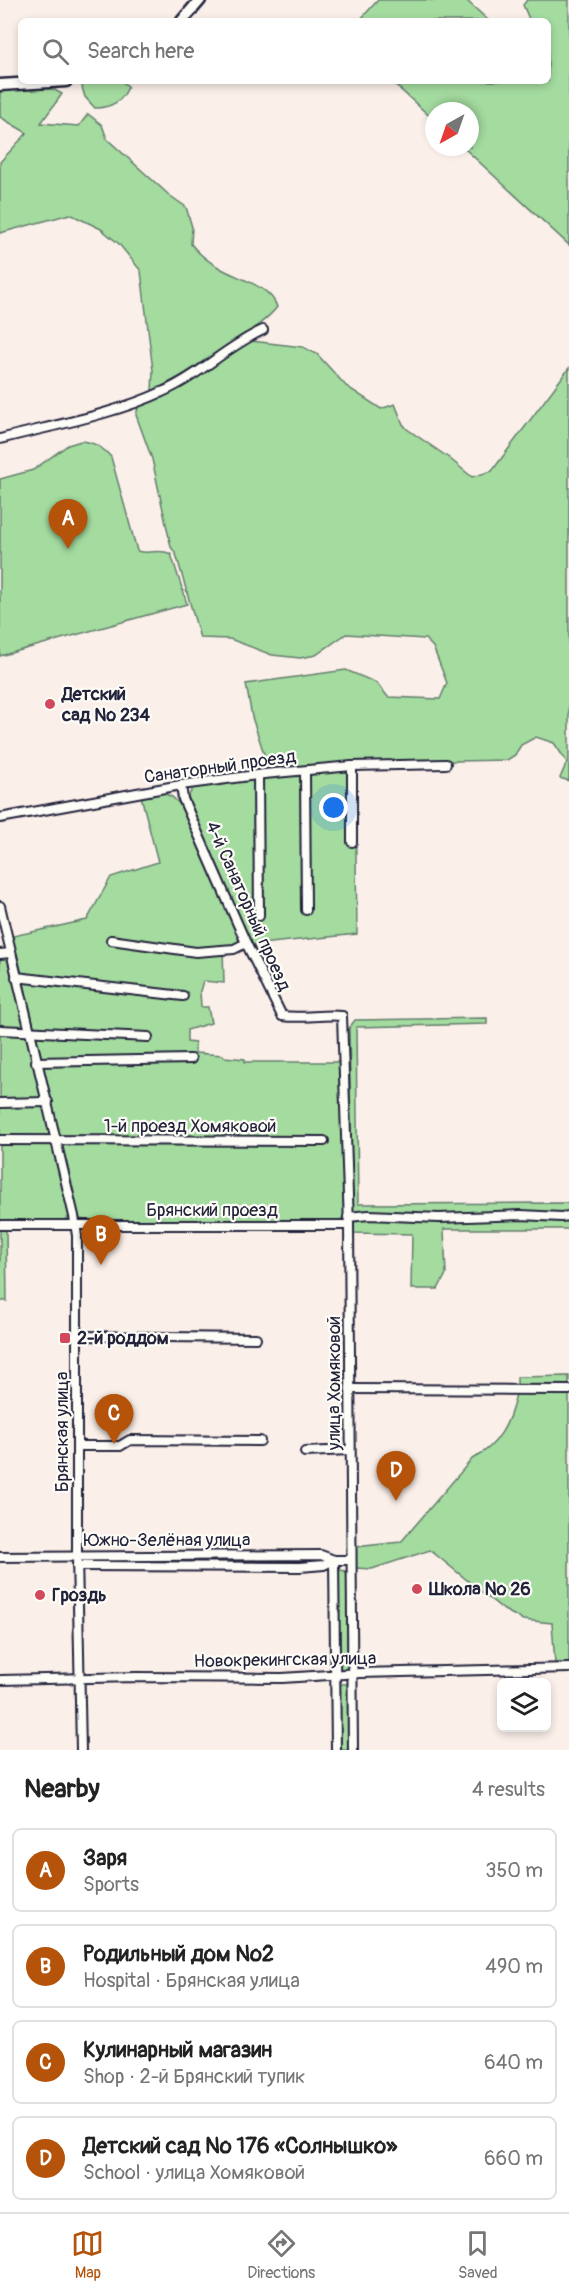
<!DOCTYPE html>
<html lang="en">
<head>
<meta charset="utf-8">
<style>
  body { margin:0; font-family:Pangolin,sans-serif; background:#f6f6f6; color:#222 }
  .controls { position:absolute; right:18px; bottom:18px; display:grid; overflow:hidden; border-radius:9px; box-shadow:0 3px 9px #0003 }
  .controls button { width:54px; height:54px; display:grid; place-items:center; padding:0; border:0; border-bottom:2px solid #e0e0e0; background:#fff; color:#222; font:30px sans-serif }
  .compass { position:absolute; left:425px; top:102px; width:54px; height:54px; border-radius:50%; background:#fff; box-shadow:0 3px 9px #0003; rotate:220deg }
  .you { position:absolute; left:334px; top:808px; width:21px; height:21px; margin:-15px; border:4px solid #fff; border-radius:50%; background:#1a73e8; box-shadow:0 0 0 9px #1a73e833 }
  .badge { display:grid; place-items:center; width:39px; height:39px; border-radius:50%; background:#b45309; color:#fff; font-size:20px; font-weight:700 }
  .pin { position:absolute; translate:-50% -50px; filter:drop-shadow(0 2px 3px #0008) }
  .pin::after { content:''; position:absolute; top:32px; width:21px; height:18px; background:inherit; clip-path:polygon(0 0,100% 0,50% 100%) }
  .list { margin:0; padding:0; list-style:none }
  h2 { display:flex; justify-content:space-between; align-items:center; height:78px; margin:0; padding:0 24px; font-size:26px }
  h2 small { font-size:20px; font-weight:400; color:#767676 }
  .list li { display:grid; grid-template-columns:39px 1fr auto; gap:18px; align-items:center; box-sizing:border-box; height:84px; margin:0 12px 12px; padding:0 12px; border:2px solid #e0e0e0; border-radius:9px }
  .list b { display:block; font-size:22px; white-space:nowrap }
  .list p { margin:0; font-size:20px; white-space:nowrap; color:#767676 }
  .list em { font-size:20px; font-style:normal; color:#767676 }
  .icon { flex:none; width:33px; height:33px; fill:none; stroke:currentColor; stroke-width:2; stroke-linecap:round; stroke-linejoin:round }
  .map { position:relative; flex:none; width:569px; height:1750px; overflow:hidden }
  .search { position:absolute; background:#fff; box-shadow:0 3px 9px #0003; left:18px; right:18px; top:18px; height:66px; display:flex; align-items:center; gap:15px; box-sizing:border-box; padding:0 21px; border-radius:9px; color:#767676; font-size:22px }
  .sheet { height:462px; background:#fff }
  nav { display:flex; justify-content:space-around; align-items:center; box-sizing:border-box; height:84px; border-top:2px solid #e0e0e0; background:#fff; font-size:16px; color:#767676 }
  nav a { display:grid; justify-items:center; gap:3px }
  nav .on { color:#b45309 }
  .map>svg:first-child { display:block }
</style>
</head>
<body>
<div class="map">
<svg width="569" height="1750" viewBox="0 0 569 1750">
  <rect width="100%" height="100%" fill="#fbefe9"/>
  <filter id="ink" filterUnits="userSpaceOnUse"><feTurbulence type="fractalNoise" baseFrequency=".0167" numOctaves="2"/><feDisplacementMap in="SourceGraphic" scale="12" xChannelSelector="R" yChannelSelector="G"/><feConvolveMatrix kernelMatrix="1 2 1 2 8 2 1 2 1" color-interpolation-filters="sRGB"/></filter>
  <g filter="url(#ink)">
    <!-- green -->
    <g fill="#a4db9f" stroke="#637e6d" stroke-width="1.5">
      <path d="M 378,0 L 466,0 L 489,21 L 359,21 Z"/>
      <path d="M 527,0 L 569,0 L 569,245 L 463,147 L 470,147 L 470,111 L 434,111 L 434,120 L 391,81 L 548,81 L 548,21 L 530,21 L 523,5 Z"/>
      <path d="M 111,81 L 121,81 L 128,86 C 124,101 110,108 95,108 L 85,97 L 82,87 L 84,83 Z"/>
      <path d="M 41,87 L 51,88 L 62,94 L 41,123 L 79,126 L 88,114 L 102,125 L 107,139 L 169,195 L 186,207 L 192,227 L 191,244 C 199,254 209,262 220,268 C 238,279 270,285 277,307 C 261,329 179,379 152,391 L 153,371 L 141,271 L 119,244 L 101,229 L 70,214 L 0,233 L 0,162 L 27,133 L 0,117 L 0,90 Z"/>
      <path d="M 251,341 L 303,347 L 317,354 L 346,386 L 381,409 L 395,404 L 403,424 L 407,429 L 449,458 L 472,477 L 492,471 L 569,368 L 569,781 L 560,778 L 567,762 L 554,743 L 536,737 L 521,745 L 515,755 L 507,760 L 354,763 L 276,769 L 268,766 L 252,717 L 246,684 L 346,670 L 377,683 L 388,697 L 440,699 L 447,683 L 433,647 L 425,639 L 346,634 L 316,655 L 300,658 L 272,655 L 230,639 L 200,638 L 176,554 L 171,547 L 152,459 L 136,415 L 138,408 L 145,402 Z"/>
      <path d="M 81,441 C 94,442 102,447 111,457 L 136,547 L 137,551 C 151,555 158,548 171,554 L 187,604 L 0,656 L 0,479 L 33,470 L 68,445 Z"/>
      <path d="M 350,771 L 355,780 L 357,934 L 251,945 L 188,797 L 193,788 L 301,773 Z"/>
      <path d="M 161,792 L 172,797 L 182,806 L 244,948 L 223,949 L 224,983 L 203,981 L 200,991 L 201,1007 L 208,1007 L 211,1023 L 187,1030 L 187,1042 L 195,1043 L 195,1053 L 223,1055 L 224,1057 L 245,1059 L 245,1062 L 340,1062 L 345,1217 L 338,1221 L 84,1220 L 80,1219 L 78,1215 L 13,936 L 87,920 L 111,877 L 158,862 L 141,796 Z"/>
      <path d="M 7,955 L 71,1216 L 64,1220 L 0,1221 L 0,956 Z"/>
      <path d="M 487,1018 L 487,1024 L 356,1027 L 358,1204 L 569,1203 L 569,1229 L 444,1229 L 446,1274 L 438,1289 L 411,1289 L 412,1234 L 353,1233 L 349,1028 L 355,1020 Z"/>
      <path d="M 0,1229 L 6,1229 L 7,1301 L 0,1301 Z"/>
      <path d="M 569,1376 L 569,1386 L 517,1387 L 517,1377 Z"/>
      <path d="M 527,1392 L 569,1393 L 569,1664 L 555,1664 L 552,1623 L 523,1620 L 504,1610 L 430,1550 L 372,1569 L 355,1568 L 355,1547 L 401,1542 L 472,1459 C 499,1446 510,1422 516,1394 Z"/>
      <path d="M 340,1570 L 345,1571 L 349,1576 L 350,1667 L 345,1671 L 340,1671 L 337,1667 L 338,1571 Z"/>
      <path d="M 340,1684 L 348,1684 L 351,1686 L 351,1750 L 339,1750 Z"/>
    </g>
    <g fill="none" stroke-linecap="round" stroke-linejoin="round">
      <defs>
        <g id="street">
          <path d="M 0,439 C 54,425 112,415 162,392 C 199,376 227,346 263,330"/>
          <path d="M 352,766 L 352,842"/>
          <path d="M 305,771 L 306,910"/>
          <path d="M 258,775 L 259,916"/>
          <path d="M 181,785 L 183,799 L 246,943 L 282,1016 C 302,1019 322,1014 342,1016 L 349,1225 L 353,1750"/>
          <path d="M 0,818 L 181,785 L 264,774 L 352,766 L 446,764"/>
          <path d="M 0,906 L 74,1216 L 77,1236 L 77,1556 L 81,1750"/>
          <path d="M 111,940 L 196,952 L 234,949 L 246,943"/>
          <path d="M 0,954 L 11,953"/>
          <path d="M 16,977 L 183,996"/>
          <path d="M 0,1030 L 148,1037"/>
          <path d="M 36,1062 L 191,1059"/>
          <path d="M 0,1103 L 48,1102"/>
          <path d="M 0,1140 L 324,1141"/>
          <path d="M 348,1217 L 369,1215 L 439,1218 L 521,1215 L 561,1217 L 569,1216"/>
          <path d="M 0,1225 L 349,1225"/>
          <path d="M 76,1336 L 256,1338"/>
          <path d="M 350,1389 L 569,1390"/>
          <path d="M 78,1446 L 120,1446 L 130,1440 L 260,1441"/>
          <path d="M 305,1452 L 350,1450"/>
          <path d="M 0,1557 L 321,1555 L 334,1560 L 350,1560"/>
          <path d="M 77,1566 L 300,1567 L 324,1565 L 334,1560 L 336,1750"/>
          <path d="M 1,1680 L 136,1677 L 282,1678 L 360,1673 L 569,1668"/>
        </g>
        <g id="secondary">
          <path d="M 182,21 L 200,0"/>
          <path d="M 0,85 L 66,81"/>
        </g>
      </defs>
      <!-- street casing -->
      <use href="#street" stroke="#22223b" stroke-width="12"/>
      <!-- secondary casing -->
      <use href="#secondary" stroke="#22223b" stroke-width="15"/>
      <!-- street -->
      <use href="#street" stroke="#fdfcf7" stroke-width="8"/>
      <!-- secondary -->
      <use href="#secondary" stroke="#fdfcf7" stroke-width="10"/>
    </g>
  </g>
  <!-- markers -->
  <g fill="#d1495b" stroke="#fdfcf7" stroke-width="2">
    <circle cx="50" cy="704" r="6"/>
    <rect x="59" y="1332" width="12" height="12" rx="3"/>
    <circle cx="417" cy="1589" r="6"/>
    <circle cx="40" cy="1595" r="6"/>
  </g>
  <g text-anchor="middle" dominant-baseline="central" stroke-width="4.5" stroke-linejoin="round" paint-order="stroke">
    <!-- poi labels -->
    <g font-size="18" font-weight="bold" fill="#22223b" stroke="#fdfcf7" text-anchor="start">
      <text x="62" y="694">Детский<tspan x="62" dy="21">сад № 234</tspan></text>
      <text x="77" y="1338">2-й роддом</text>
      <text x="429" y="1589">Школа № 26</text>
      <text x="52" y="1595">Гроздь</text>
    </g>
    <!-- street labels -->
    <g font-size="18" fill="#22223b" stroke="#fdfcf7">
      <text transform="translate(220 767) rotate(-8)">Санаторный проезд</text>
      <text transform="translate(248 906) rotate(66)">4-й Санаторный проезд</text>
      <text x="190" y="1126">1-й проезд Хомяковой</text>
      <text x="212" y="1210">Брянский проезд</text>
      <text transform="translate(334 1383) rotate(-90)">улица Хомяковой</text>
      <text transform="translate(62 1432) rotate(-90)">Брянская улица</text>
      <text x="167" y="1540">Южно-Зелёная улица</text>
      <text transform="translate(285 1660) rotate(-1)">Новокрекингская улица</text>
    </g>
  </g>
</svg>
<div class="controls">
<button><svg class="icon" aria-label="layers" viewBox="0 0 24 24"><path d="M12 4l9 5-9 5-9-5zM3 14l9 5 9-5"/></svg></button>
</div>
<svg class="compass" viewBox="-18 -18 36 36"><path d="M0-13l5 13h-10z" fill="#e53935"/><path d="M0 13l5-13h-10z" fill="#767676"/></svg>
<div class="you"></div>
<div class="pin badge" style="left:68px;top:549px">A</div>
<div class="pin badge" style="left:101px;top:1265px">B</div>
<div class="pin badge" style="left:114px;top:1444px">C</div>
<div class="pin badge" style="left:396px;top:1501px">D</div>
<div class="search"><svg class="icon" aria-label="search" viewBox="0 0 24 24"><circle cx="10" cy="10" r="6"/><path d="M15 15l6 6"/></svg>Search here</div>
</div>
<section class="sheet">
<h2>Nearby<small>4 results</small></h2>
<ul class="list">
<li><span class="badge">A</span><div><b>Заря</b><p>Sports</p></div><em>350 m</em></li>
<li><span class="badge">B</span><div><b>Родильный дом №2</b><p>Hospital · Брянская улица</p></div><em>490 m</em></li>
<li><span class="badge">C</span><div><b>Кулинарный магазин</b><p>Shop · 2-й Брянский тупик</p></div><em>640 m</em></li>
<li><span class="badge">D</span><div><b>Детский сад № 176 «Солнышко»</b><p>School · улица Хомяковой</p></div><em>660 m</em></li>
</ul>
</section>
<nav>
<a class="on"><svg class="icon" aria-label="map" viewBox="0 0 24 24"><path d="M3 6l6-2 6 2 6-2v14l-6 2-6-2-6 2zM9 4v14M15 6v14"/></svg>Map</a>
<a><svg class="icon" aria-label="directions" viewBox="0 0 24 24"><path d="M12 3l9 9-9 9-9-9zM9 14v-3h6M13 9l2 2-2 2"/></svg>Directions</a>
<a><svg class="icon" aria-label="saved" viewBox="0 0 24 24"><path d="M7 4h10v16l-5-4-5 4z"/></svg>Saved</a>
</nav>
</body>
</html>
